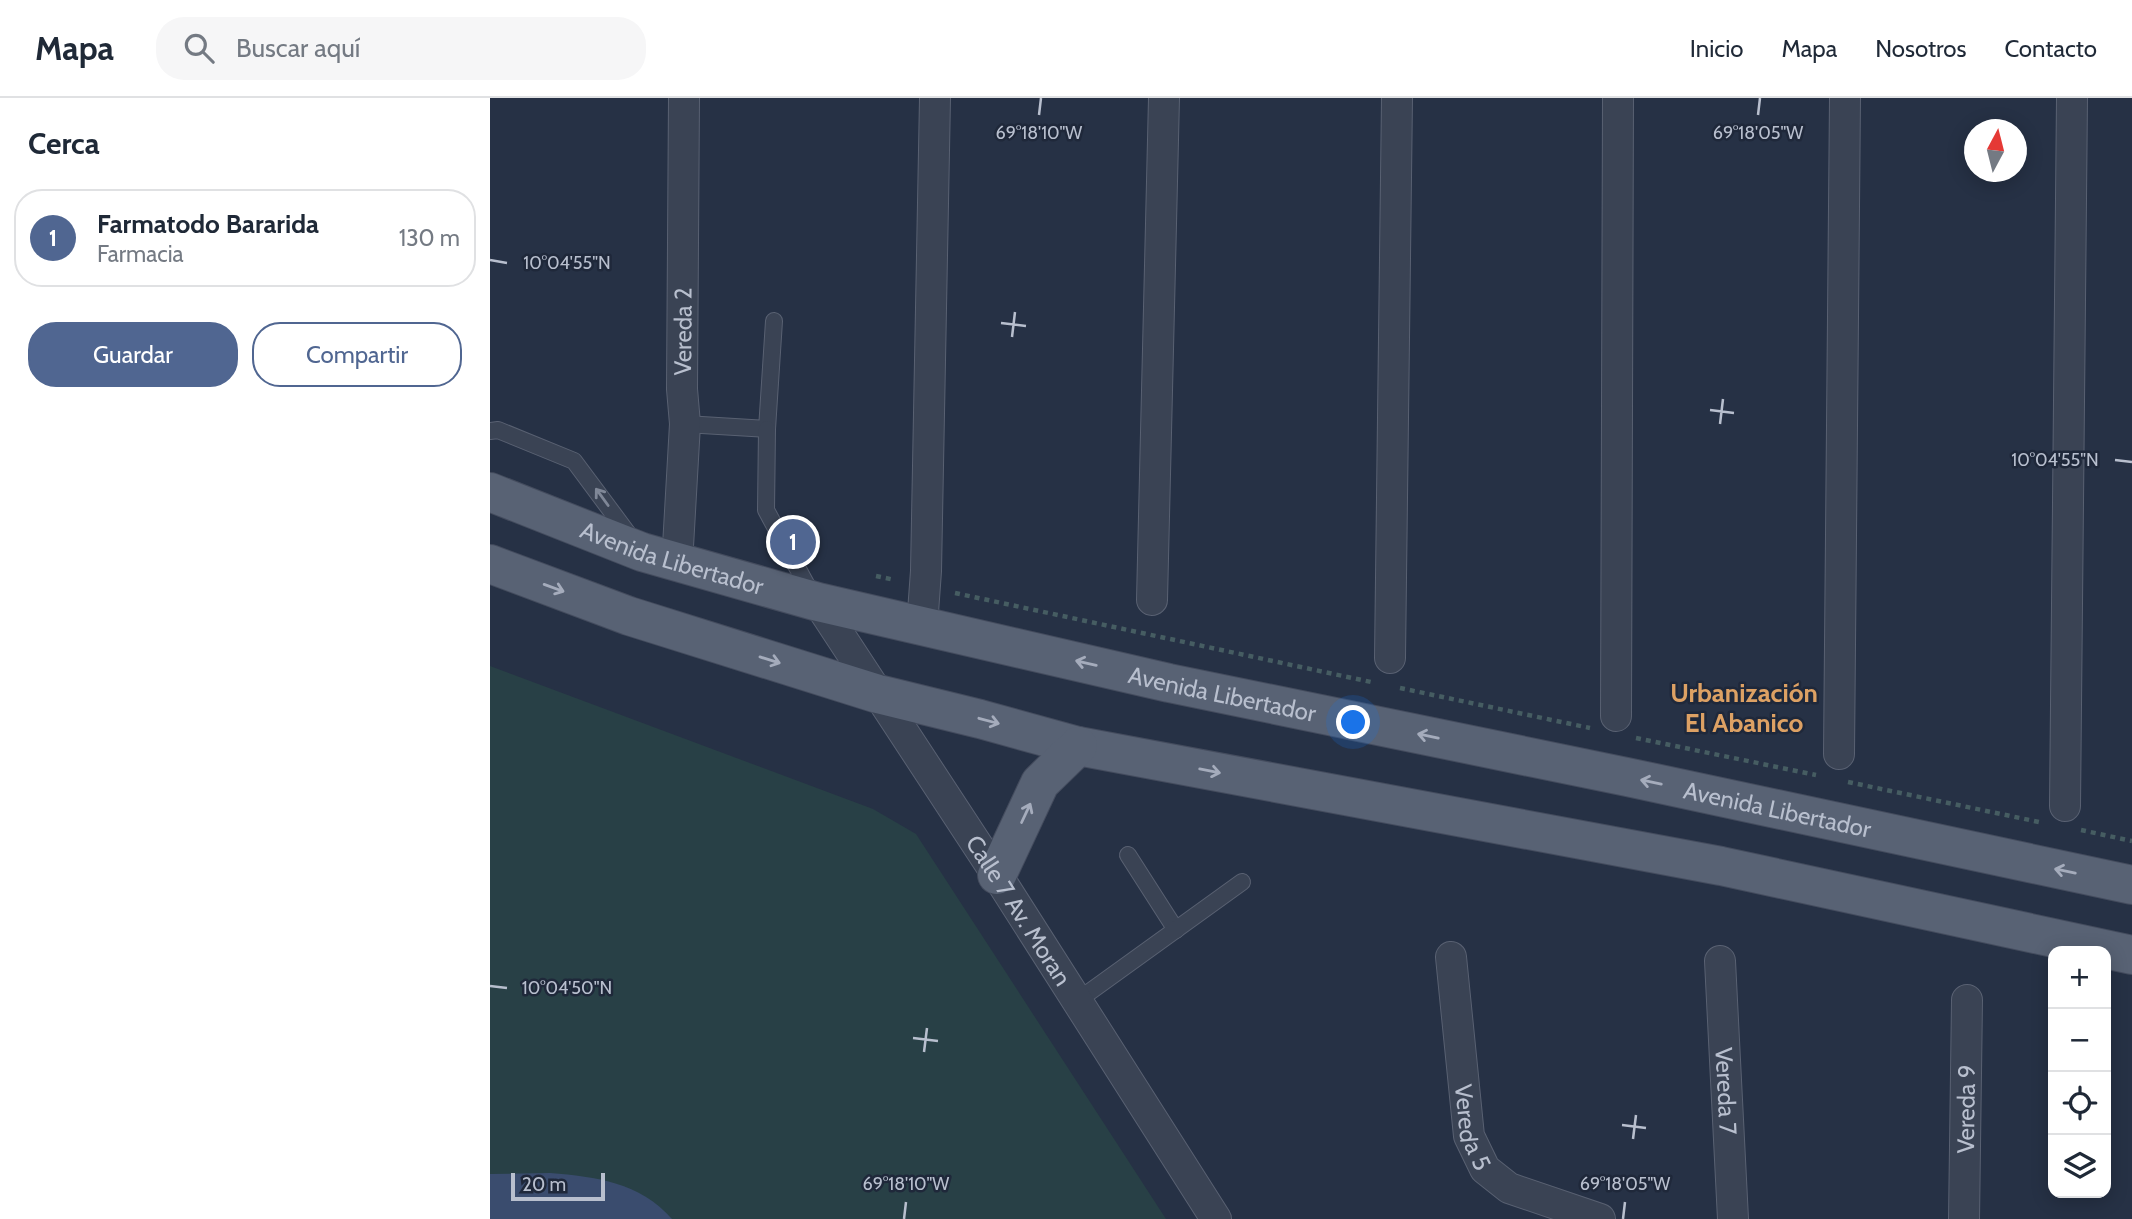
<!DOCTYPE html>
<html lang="es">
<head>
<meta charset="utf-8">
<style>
  body { margin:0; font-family:Cabin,sans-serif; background:#f6f6f7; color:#1f2937 }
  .controls { position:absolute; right:21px; bottom:21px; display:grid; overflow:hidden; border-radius:14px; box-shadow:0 4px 18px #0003 }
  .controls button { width:63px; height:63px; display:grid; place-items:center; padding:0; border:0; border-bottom:2px solid #e0e1e3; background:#fff; color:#1f2937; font:35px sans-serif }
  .compass { position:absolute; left:1474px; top:21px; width:63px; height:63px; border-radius:50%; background:#fff; box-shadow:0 4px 18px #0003; rotate:7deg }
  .scale { position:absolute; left:21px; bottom:18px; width:94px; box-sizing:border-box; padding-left:7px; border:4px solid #b8bfce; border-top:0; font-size:19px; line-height:24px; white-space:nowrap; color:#b8bfce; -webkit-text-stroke:5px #1f283a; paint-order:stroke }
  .you { position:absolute; left:864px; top:625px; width:24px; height:24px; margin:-18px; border:5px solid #fff; border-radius:50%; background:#1a73e8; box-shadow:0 0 0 10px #1a73e833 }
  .badge { display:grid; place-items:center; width:46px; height:46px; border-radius:50%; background:#506691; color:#fff; font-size:23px; font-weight:700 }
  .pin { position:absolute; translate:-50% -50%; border:4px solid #fff; box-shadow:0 2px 7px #0006 }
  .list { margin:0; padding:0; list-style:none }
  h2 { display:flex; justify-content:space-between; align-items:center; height:91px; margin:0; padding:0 28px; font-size:30px }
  h2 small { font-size:23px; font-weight:400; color:#747a83 }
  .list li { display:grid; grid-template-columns:46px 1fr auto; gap:21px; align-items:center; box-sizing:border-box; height:98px; margin:0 14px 14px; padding:0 14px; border:2px solid #e0e1e3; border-radius:28px }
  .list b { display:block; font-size:26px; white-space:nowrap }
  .list p { margin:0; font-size:23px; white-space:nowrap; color:#747a83 }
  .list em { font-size:23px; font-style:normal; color:#747a83 }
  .actions { display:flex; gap:14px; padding:21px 28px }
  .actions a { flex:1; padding:16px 0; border:2px solid #506691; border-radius:28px; text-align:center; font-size:24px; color:#506691 }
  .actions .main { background:#506691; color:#fff }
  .icon { flex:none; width:38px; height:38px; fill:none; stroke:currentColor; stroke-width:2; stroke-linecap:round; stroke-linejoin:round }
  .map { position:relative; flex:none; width:1642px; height:1121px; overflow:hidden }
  header { display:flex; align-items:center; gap:42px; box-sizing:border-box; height:98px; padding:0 35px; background:#fff; border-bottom:2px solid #e0e1e3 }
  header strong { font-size:33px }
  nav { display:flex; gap:38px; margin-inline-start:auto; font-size:24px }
  .search { width:490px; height:63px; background:#f6f6f7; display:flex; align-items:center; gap:18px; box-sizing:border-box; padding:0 24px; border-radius:28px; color:#747a83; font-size:26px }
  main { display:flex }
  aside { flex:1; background:#fff }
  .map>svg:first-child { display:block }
</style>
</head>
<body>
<header>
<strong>Mapa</strong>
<div class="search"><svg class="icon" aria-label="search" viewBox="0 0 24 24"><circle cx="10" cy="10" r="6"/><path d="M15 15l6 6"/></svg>Buscar aquí</div>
<nav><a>Inicio</a><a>Mapa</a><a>Nosotros</a><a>Contacto</a></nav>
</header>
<main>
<aside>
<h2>Cerca<small></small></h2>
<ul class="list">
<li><span class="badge">1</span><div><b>Farmatodo Bararida</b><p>Farmacia</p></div><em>130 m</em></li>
</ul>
<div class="actions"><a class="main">Guardar</a><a>Compartir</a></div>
</aside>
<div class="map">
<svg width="1642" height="1121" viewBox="0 0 1642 1121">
  <rect width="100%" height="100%" fill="#263145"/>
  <!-- green -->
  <path fill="#284046" d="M 0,568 L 383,711 L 426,736 L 676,1121 L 0,1121 Z"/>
  <!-- water -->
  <path fill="#3a4c6e" d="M 60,1075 C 107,1079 149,1084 182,1121 L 0,1121 L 0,1076 Z"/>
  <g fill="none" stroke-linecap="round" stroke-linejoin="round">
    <defs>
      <g id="service">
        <path d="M 195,326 L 277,331 L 284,223"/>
        <path d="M 277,331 L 276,412 L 321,495"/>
        <path d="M 0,333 L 8,332 L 84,363 L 142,441"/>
        <path d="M 638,757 L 686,832"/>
        <path d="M 587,903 L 752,784"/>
      </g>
      <g id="minor">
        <path id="s1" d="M 187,466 L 195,326 L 192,291 L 194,0"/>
        <path d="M 662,502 L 674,0"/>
        <path id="s2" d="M 328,504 L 507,777 L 726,1121"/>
        <path d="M 432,528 L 436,473 L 445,0"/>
        <path d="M 900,560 L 907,0"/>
        <path d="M 1126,618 L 1128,0"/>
        <path d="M 1349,656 L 1355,0"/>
        <path d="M 1575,708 L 1582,0"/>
        <path id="s3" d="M 961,859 L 979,1038 L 995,1071 L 1019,1090 L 1110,1121"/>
        <path id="s4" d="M 1230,863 L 1243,1121"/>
        <path id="s5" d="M 1474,1121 L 1477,902"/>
      </g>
      <g id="primary">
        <path id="s6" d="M 0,394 L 152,454 L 328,504 L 679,585 L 1137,679 L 1642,787"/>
        <path d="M 0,466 L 139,518 L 388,596 L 490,621 L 588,648 L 1231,768 L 1642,857"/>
        <path d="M 507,777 L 550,685 L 588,648"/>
      </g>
    </defs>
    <!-- service casing -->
    <use href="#service" stroke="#596172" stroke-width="18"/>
    <!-- minor casing -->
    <use href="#minor" stroke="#596172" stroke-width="32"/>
    <!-- primary casing -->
    <use href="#primary" stroke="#444c5e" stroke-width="40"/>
    <!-- path -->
    <g stroke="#465d62" stroke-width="4.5" stroke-dasharray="5 5" stroke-linecap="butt">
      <path d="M 386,478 L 405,482"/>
      <path d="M 465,495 L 881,584"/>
      <path d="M 910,590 L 1100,630"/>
      <path d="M 1146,640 L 1326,677"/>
      <path d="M 1358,684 L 1549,724"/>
      <path d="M 1591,732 L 1642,743"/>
    </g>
    <!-- service -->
    <use href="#service" stroke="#3a4354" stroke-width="16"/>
    <!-- minor -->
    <use href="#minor" stroke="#3a4354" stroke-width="30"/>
    <!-- primary -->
    <use href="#primary" stroke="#586274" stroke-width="38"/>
  </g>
  <!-- one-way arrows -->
  <defs><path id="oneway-shaft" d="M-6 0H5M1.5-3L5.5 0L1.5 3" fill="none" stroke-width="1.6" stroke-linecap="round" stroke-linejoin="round" transform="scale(1.75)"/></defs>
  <use stroke="#7f8797" href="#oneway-shaft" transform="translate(112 399) rotate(-126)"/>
  <g stroke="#a5acbc">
    <use href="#oneway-shaft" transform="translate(64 490) rotate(20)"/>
    <use href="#oneway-shaft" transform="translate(280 562) rotate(17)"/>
    <use href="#oneway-shaft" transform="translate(596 565) rotate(-167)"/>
    <use href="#oneway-shaft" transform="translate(499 623) rotate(15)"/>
    <use href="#oneway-shaft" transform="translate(938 638) rotate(-168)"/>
    <use href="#oneway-shaft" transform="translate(720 673) rotate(11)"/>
    <use href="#oneway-shaft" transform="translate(1161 684) rotate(-168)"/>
    <use href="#oneway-shaft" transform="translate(536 715) rotate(-65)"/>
    <use href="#oneway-shaft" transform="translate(1575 773) rotate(-168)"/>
  </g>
  <!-- ticks -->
  <path fill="none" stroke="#b8bfce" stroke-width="2.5" d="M 549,17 L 551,0M 1268,17 L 1270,0M 0,162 L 17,165M 511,225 L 536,228M 522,239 L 525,214M 1220,312 L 1244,315M 1230,326 L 1233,301M 1625,362 L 1642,364M 0,888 L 17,890M 423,940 L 448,943M 434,954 L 437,930M 1132,1027 L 1156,1030M 1143,1041 L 1146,1017M 414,1121 L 416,1104M 1133,1121 L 1135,1104"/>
  <g text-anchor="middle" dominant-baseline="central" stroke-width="5" stroke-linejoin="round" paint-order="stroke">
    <!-- street labels -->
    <g font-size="24" fill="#b8bfce" stroke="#1f283a">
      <text stroke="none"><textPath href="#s1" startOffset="233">Vereda 2</textPath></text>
      <text stroke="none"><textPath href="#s6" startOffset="194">Avenida Libertador</textPath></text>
      <text stroke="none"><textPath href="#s6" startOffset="761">Avenida Libertador</textPath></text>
      <text stroke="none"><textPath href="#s6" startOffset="1328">Avenida Libertador</textPath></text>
      <text stroke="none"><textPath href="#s2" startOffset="368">Calle 7 Av. Moran</textPath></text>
      <text stroke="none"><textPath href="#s4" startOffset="130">Vereda 7</textPath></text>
      <text stroke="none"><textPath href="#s5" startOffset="110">Vereda 9</textPath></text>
      <text stroke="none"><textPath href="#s3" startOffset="172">Vereda 5</textPath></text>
    </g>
    <!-- neighbourhood labels -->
    <g font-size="26" font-weight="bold" fill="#dda164" stroke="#1f283a">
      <text x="1254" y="595">Urbanización<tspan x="1254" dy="30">El Abanico</tspan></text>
    </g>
  </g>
  <g font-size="18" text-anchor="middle" fill="#b8bfce" stroke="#1f283a" stroke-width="5" stroke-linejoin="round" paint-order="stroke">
    <text x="549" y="41">69°18'10"W</text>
    <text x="1268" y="41">69°18'05"W</text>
    <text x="77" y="171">10°04'55"N</text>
    <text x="1565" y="368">10°04'55"N</text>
    <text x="77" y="896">10°04'50"N</text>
    <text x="416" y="1092">69°18'10"W</text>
    <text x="1135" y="1092">69°18'05"W</text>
  </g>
</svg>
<div class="controls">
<button>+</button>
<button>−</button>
<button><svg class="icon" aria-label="locate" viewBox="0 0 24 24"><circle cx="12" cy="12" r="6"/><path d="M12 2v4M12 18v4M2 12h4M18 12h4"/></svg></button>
<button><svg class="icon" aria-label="layers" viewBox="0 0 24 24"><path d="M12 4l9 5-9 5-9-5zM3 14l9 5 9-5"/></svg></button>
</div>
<svg class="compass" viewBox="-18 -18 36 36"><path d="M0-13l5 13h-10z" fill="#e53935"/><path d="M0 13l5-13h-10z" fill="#747a83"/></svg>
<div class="scale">20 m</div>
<div class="you"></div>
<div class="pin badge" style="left:303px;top:444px">1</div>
</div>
</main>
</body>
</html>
